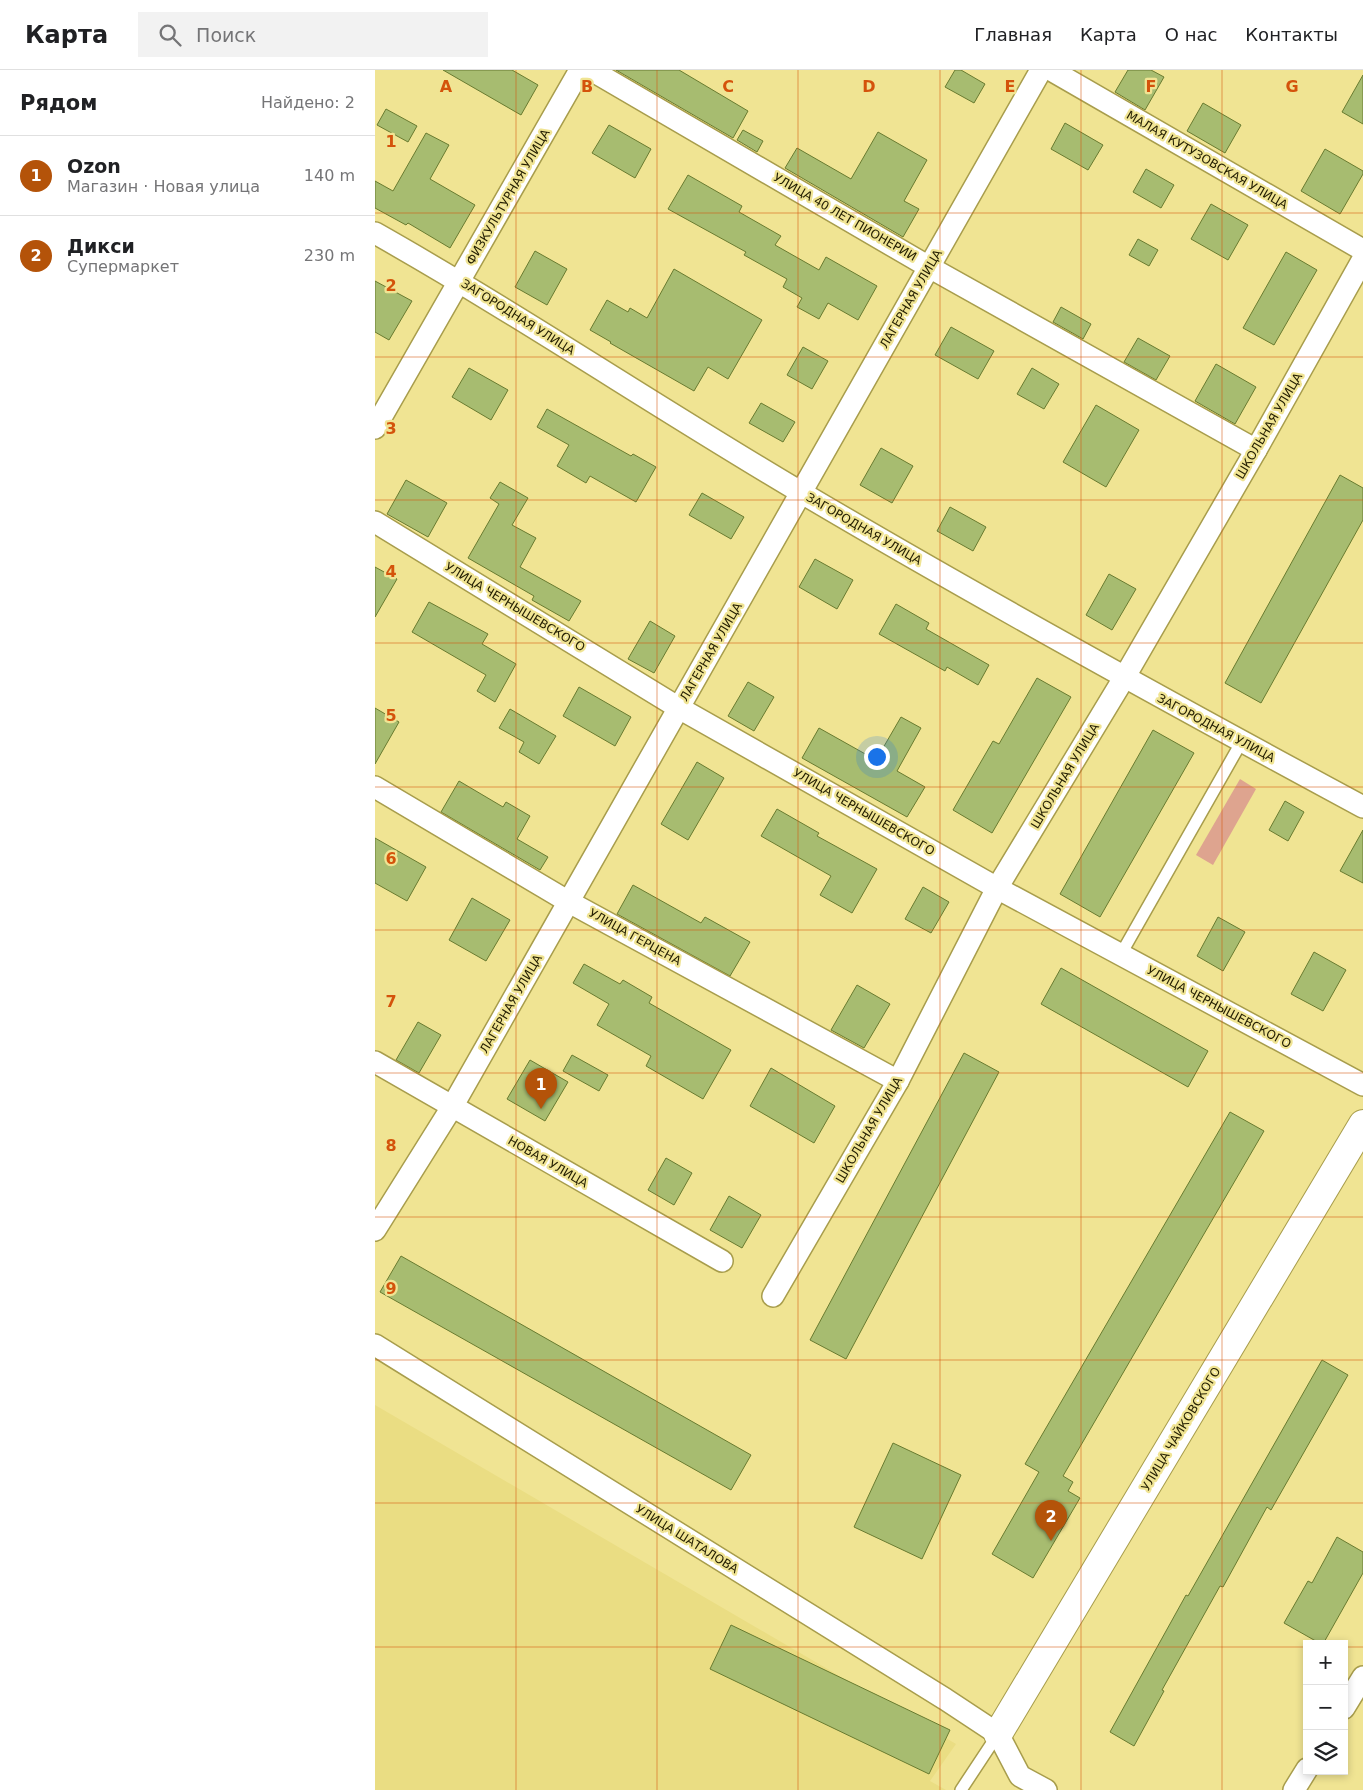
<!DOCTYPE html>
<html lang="ru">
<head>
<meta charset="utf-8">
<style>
  body { margin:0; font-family:"DejaVu Sans",sans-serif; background:#f2f2f2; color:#202124 }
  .controls { position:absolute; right:15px; bottom:15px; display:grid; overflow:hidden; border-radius:0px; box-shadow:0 2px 8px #0003 }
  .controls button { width:45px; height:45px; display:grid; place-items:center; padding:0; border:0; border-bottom:1px solid #e0e0e0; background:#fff; color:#202124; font:25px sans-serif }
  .you { position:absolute; left:501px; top:686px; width:18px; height:18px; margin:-12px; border:4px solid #fff; border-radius:50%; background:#1a73e8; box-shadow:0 0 0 8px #1a73e833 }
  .badge { display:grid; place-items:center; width:32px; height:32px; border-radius:50%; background:#b45309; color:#fff; font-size:16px; font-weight:700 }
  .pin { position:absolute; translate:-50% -41px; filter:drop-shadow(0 1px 2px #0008) }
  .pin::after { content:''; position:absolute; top:26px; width:18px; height:15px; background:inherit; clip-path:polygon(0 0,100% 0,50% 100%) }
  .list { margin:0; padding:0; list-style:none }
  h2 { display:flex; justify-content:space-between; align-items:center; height:65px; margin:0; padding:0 20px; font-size:21px }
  h2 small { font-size:16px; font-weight:400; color:#757577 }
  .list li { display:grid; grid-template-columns:32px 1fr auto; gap:15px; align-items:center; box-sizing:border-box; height:80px; padding:0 20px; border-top:1px solid #e0e0e0 }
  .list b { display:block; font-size:19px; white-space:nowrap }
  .list p { margin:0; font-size:16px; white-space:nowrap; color:#757577 }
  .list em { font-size:16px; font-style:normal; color:#757577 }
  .icon { flex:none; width:28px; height:28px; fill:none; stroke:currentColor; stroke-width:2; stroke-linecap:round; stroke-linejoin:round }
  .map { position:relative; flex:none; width:988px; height:1720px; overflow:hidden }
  header { display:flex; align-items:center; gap:30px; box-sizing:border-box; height:70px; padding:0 25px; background:#fff; border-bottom:1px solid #e0e0e0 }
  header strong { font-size:24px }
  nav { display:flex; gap:28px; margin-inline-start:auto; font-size:18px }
  .search { width:350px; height:45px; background:#f2f2f2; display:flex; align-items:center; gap:12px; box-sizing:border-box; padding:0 18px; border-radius:0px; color:#757577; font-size:19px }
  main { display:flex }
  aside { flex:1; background:#fff }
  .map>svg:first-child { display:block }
</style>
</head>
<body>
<header>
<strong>Карта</strong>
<div class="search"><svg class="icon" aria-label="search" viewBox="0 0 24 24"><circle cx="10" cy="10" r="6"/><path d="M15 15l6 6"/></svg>Поиск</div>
<nav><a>Главная</a><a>Карта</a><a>О нас</a><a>Контакты</a></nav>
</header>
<main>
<aside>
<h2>Рядом<small>Найдено: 2</small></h2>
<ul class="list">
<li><span class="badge">1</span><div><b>Ozon</b><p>Магазин · Новая улица</p></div><em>140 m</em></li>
<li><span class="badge">2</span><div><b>Дикси</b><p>Супермаркет</p></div><em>230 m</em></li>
</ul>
</aside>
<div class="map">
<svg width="988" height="1720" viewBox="0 0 988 1720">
  <rect width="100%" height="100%" fill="#f0e493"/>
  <!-- built -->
  <path fill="#eadd83" d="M 0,1335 L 581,1674 L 555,1711 L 571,1720 L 0,1720 Z"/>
  <!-- green -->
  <path fill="#dea48f" d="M 865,709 L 881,719 L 838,795 L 821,785 Z"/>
  <!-- building -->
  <g fill="#a7bc70" stroke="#697b30">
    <path d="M 68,0 L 137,0 L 163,15 L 146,45 Z"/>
    <path d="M 241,0 L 304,0 L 373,41 L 358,68 Z"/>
    <path d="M 580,0 L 586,0 L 610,14 L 599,33 L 570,17 Z"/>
    <path d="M 753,0 L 776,0 L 789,7 L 770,40 L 740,22 Z"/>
    <path d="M 988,5 L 988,54 L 967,42 Z"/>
    <path d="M 828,33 L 866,55 L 850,83 L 812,61 Z"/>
    <path d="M 11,39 L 42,56 L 33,72 L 2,55 Z"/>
    <path d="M 690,53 L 728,75 L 713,100 L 676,79 Z"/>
    <path d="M 234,55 L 276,79 L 260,108 L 217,83 Z"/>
    <path d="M 368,60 L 388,71 L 382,82 L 362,70 Z"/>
    <path d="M 503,62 L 552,90 L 529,131 L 544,139 L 528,167 L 410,98 L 422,78 L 476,109 Z"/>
    <path d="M 51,63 L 74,75 L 55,109 L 100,135 L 75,178 L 33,153 L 31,155 L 0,138 L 0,111 L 18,121 Z"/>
    <path d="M 950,79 L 988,101 L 988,104 L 965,144 L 926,121 Z"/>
    <path d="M 771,99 L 799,115 L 786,138 L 758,122 Z"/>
    <path d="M 313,105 L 367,136 L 364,142 L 406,166 L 400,175 L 444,200 L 451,187 L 502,216 L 483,250 L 453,233 L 444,249 L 422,237 L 427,228 L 408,217 L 412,209 L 369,185 L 371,182 L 293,139 Z"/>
    <path d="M 836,134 L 873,155 L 853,190 L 816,169 Z"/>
    <path d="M 763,169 L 783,180 L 774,196 L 754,185 Z"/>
    <path d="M 160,181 L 192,199 L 172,235 L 140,217 Z"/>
    <path d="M 911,182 L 942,200 L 899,275 L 868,258 Z"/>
    <path d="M 299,199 L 387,250 L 353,309 L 333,297 L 319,321 L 235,273 L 236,272 L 215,260 L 232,230 L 253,242 L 255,238 L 272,248 Z"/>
    <path d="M 0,211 L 37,231 L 14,270 L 0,262 Z"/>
    <path d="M 686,237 L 716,254 L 708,269 L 678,252 Z"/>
    <path d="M 576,257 L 619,281 L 603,309 L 560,285 Z"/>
    <path d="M 763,268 L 795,286 L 781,310 L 749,292 Z"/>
    <path d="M 428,277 L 453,291 L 437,319 L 412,305 Z"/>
    <path d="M 841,294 L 881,317 L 860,354 L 820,331 Z"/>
    <path d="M 94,298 L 133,320 L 116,350 L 77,327 Z"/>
    <path d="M 657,298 L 684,314 L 669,339 L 642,324 Z"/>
    <path d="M 386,333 L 420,352 L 408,372 L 374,353 Z"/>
    <path d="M 721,335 L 764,360 L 731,417 L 688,392 Z"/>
    <path d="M 172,339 L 256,386 L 258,384 L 281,397 L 261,432 L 215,406 L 211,413 L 182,396 L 194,375 L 162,357 Z"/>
    <path d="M 506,378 L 538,396 L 517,433 L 485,415 Z"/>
    <path d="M 965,405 L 988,418 L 988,450 L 886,633 L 850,613 Z"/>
    <path d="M 31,410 L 72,433 L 53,467 L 12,444 Z"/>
    <path d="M 125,412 L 153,428 L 137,455 L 161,468 L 145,497 L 206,531 L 194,551 L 157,530 L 159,526 L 93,488 L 124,434 L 115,428 Z"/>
    <path d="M 327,423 L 369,447 L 356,469 L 314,445 Z"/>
    <path d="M 575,437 L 611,457 L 598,481 L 562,461 Z"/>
    <path d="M 440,489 L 478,510 L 462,539 L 424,517 Z"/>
    <path d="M 0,497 L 22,509 L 0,547 Z"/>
    <path d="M 734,504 L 761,519 L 737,560 L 711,545 Z"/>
    <path d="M 54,532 L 113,564 L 107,574 L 141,594 L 120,632 L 102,621 L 111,605 L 37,562 Z"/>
    <path d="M 521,534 L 554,553 L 551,559 L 614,595 L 603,615 L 572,597 L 570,601 L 504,564 Z"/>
    <path d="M 275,551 L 300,566 L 279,603 L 253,589 Z"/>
    <path d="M 662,608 L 696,627 L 617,763 L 578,740 L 618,671 L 624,674 Z"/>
    <path d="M 373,612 L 399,627 L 379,661 L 353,646 Z"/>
    <path d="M 204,617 L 256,647 L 240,676 L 188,646 Z"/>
    <path d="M 0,638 L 24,652 L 0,694 Z"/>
    <path d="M 135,639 L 181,666 L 164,694 L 144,682 L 149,672 L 124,658 Z"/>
    <path d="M 526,647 L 546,658 L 522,701 L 550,717 L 532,747 L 427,688 L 444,658 L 501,690 Z"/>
    <path d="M 778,660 L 819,683 L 725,847 L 685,824 Z"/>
    <path d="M 322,692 L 349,708 L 313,770 L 286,754 Z"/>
    <path d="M 84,711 L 128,737 L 131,732 L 155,746 L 142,769 L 173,787 L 165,800 L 66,742 Z"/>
    <path d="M 910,731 L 929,742 L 913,771 L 894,760 Z"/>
    <path d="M 402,739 L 444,763 L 442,766 L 502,799 L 477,843 L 445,825 L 456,806 L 386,766 Z"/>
    <path d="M 988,760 L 988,813 L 965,801 Z"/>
    <path d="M 0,768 L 51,797 L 32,831 L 0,813 Z"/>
    <path d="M 258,815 L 326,853 L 330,847 L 375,872 L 355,906 L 242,844 Z"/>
    <path d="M 548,817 L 574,832 L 556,863 L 530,849 Z"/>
    <path d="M 97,828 L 135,850 L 111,891 L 74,870 Z"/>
    <path d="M 843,847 L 870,862 L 848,901 L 822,886 Z"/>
    <path d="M 939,882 L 971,900 L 948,941 L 916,924 Z"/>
    <path d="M 209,894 L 245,914 L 248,910 L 277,927 L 274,933 L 356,980 L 328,1029 L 271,996 L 276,986 L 222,955 L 234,934 L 198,913 Z"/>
    <path d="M 686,898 L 833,981 L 813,1017 L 666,934 Z"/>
    <path d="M 482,915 L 515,934 L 489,978 L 456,960 Z"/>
    <path d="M 43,952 L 66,965 L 44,1003 L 21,990 Z"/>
    <path d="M 589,983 L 624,1002 L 471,1289 L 435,1270 Z"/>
    <path d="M 197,985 L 233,1005 L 224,1021 L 188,1001 Z"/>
    <path d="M 155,990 L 193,1012 L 170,1051 L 132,1029 Z"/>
    <path d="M 396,998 L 460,1036 L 439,1073 L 375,1036 Z"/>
    <path d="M 855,1042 L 889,1061 L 688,1406 L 698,1412 L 693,1421 L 705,1428 L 658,1508 L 617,1484 L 664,1402 L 650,1394 Z"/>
    <path d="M 291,1088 L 317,1103 L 299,1135 L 273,1120 Z"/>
    <path d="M 354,1126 L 386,1145 L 367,1178 L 335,1160 Z"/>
    <path d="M 26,1186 L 376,1385 L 356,1420 L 5,1222 Z"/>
    <path d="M 947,1290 L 973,1305 L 896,1440 L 892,1437 L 848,1517 L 845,1516 L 787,1620 L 789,1621 L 759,1676 L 735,1662 L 811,1525 L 813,1526 Z"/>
    <path d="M 518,1373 L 586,1405 L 547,1489 L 479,1457 Z"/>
    <path d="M 962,1467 L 988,1482 L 988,1503 L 948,1574 L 946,1574 L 909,1553 L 933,1511 L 937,1513 Z"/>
    <path d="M 356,1555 L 575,1660 L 554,1704 L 335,1599 Z"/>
  </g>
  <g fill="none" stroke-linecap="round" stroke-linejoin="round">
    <defs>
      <g id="lane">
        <path d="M 746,884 L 867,671"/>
        <path d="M 586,1720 L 623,1664"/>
      </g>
      <g id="street">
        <path d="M 216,0 L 554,197 L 881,380"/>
        <path d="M 676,0 L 988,180"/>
        <path d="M 0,163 C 145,245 283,338 427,423 C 611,532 799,635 988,737"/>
        <path d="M 0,358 L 205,0"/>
        <path d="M 0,452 L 304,638 L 622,818 L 988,1015"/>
        <path d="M 0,717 L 194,832 L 523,1011"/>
        <path d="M 0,992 L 347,1191"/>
        <path d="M 0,1160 L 77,1037 L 666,0"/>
        <path d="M 398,1226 L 523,1011 L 622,818 L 749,608 L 881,380 L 988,189"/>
        <path d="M 0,1275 L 570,1629 L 623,1664 L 645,1706 L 671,1720"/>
        <path d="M 969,1638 L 988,1607"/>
        <path d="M 919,1720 L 932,1699"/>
      </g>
      <path id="secondary" d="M 623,1664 L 988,1054"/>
    </defs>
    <!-- lane casing -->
    <use href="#lane" stroke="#a89d4c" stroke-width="14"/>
    <!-- street casing -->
    <use href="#street" stroke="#a89d4c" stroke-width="24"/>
    <!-- secondary casing -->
    <use href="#secondary" stroke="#a89d4c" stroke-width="30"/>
    <!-- lane -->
    <use href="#lane" stroke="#fff" stroke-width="11"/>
    <!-- street -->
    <use href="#street" stroke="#fff" stroke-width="21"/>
    <!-- secondary -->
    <use href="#secondary" stroke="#fff" stroke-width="28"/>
  </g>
  <!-- grid -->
  <path fill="none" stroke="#d4530b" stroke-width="1" stroke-opacity="0.55" d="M 141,0 L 141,1720M 282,0 L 282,1720M 423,0 L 423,1720M 565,0 L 565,1720M 706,0 L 706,1720M 847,0 L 847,1720M 0,143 L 988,143M 0,287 L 988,287M 0,430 L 988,430M 0,573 L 988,573M 0,717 L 988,717M 0,860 L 988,860M 0,1003 L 988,1003M 0,1147 L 988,1147M 0,1290 L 988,1290M 0,1433 L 988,1433M 0,1577 L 932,1577M 969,1577 L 988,1577"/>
  <g text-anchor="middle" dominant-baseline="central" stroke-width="4.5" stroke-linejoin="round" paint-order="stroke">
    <!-- street labels -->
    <g font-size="12" fill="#221d00" stroke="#f0e493">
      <text transform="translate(832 90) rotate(30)">МАЛАЯ КУТУЗОВСКАЯ УЛИЦА</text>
      <text transform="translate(133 127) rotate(-60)">ФИЗКУЛЬТУРНАЯ УЛИЦА</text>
      <text transform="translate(470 147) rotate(30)">УЛИЦА 40 ЛЕТ ПИОНЕРИИ</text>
      <text transform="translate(536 229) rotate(-60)">ЛАГЕРНАЯ УЛИЦА</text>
      <text transform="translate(143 247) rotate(32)">ЗАГОРОДНАЯ УЛИЦА</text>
      <text transform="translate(894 356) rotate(-60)">ШКОЛЬНАЯ УЛИЦА</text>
      <text transform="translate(489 459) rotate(30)">ЗАГОРОДНАЯ УЛИЦА</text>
      <text transform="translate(140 537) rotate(31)">УЛИЦА ЧЕРНЫШЕВСКОГО</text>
      <text transform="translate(336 582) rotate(-60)">ЛАГЕРНАЯ УЛИЦА</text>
      <text transform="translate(841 658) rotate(28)">ЗАГОРОДНАЯ УЛИЦА</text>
      <text transform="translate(690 706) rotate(-59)">ШКОЛЬНАЯ УЛИЦА</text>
      <text transform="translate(489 742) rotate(30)">УЛИЦА ЧЕРНЫШЕВСКОГО</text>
      <text transform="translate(260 867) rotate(29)">УЛИЦА ГЕРЦЕНА</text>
      <text transform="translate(136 934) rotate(-60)">ЛАГЕРНАЯ УЛИЦА</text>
      <text transform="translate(844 937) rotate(28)">УЛИЦА ЧЕРНЫШЕВСКОГО</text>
      <text transform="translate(494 1060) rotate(-60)">ШКОЛЬНАЯ УЛИЦА</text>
      <text transform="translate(173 1092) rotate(30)">НОВАЯ УЛИЦА</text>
      <text transform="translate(806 1359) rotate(-59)">УЛИЦА ЧАЙКОВСКОГО</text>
      <text transform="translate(312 1469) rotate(32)">УЛИЦА ШАТАЛОВА</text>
    </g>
  </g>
  <g font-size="16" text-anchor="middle" font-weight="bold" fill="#d4530b" stroke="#f0e493" stroke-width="4.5" stroke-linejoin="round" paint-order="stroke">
    <text x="71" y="22">A</text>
    <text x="212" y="22">B</text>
    <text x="353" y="22">C</text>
    <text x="494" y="22">D</text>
    <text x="635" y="22">E</text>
    <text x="776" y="22">F</text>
    <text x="917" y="22">G</text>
    <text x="16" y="77">1</text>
    <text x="16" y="221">2</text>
    <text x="16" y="364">3</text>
    <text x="16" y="507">4</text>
    <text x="16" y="651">5</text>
    <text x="16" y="794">6</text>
    <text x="16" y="937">7</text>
    <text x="16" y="1081">8</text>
    <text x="16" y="1224">9</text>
  </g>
</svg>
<div class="controls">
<button>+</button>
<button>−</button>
<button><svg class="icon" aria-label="layers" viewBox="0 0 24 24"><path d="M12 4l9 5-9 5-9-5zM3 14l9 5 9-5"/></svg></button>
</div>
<div class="you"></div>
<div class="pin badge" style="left:166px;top:1039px">1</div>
<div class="pin badge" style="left:676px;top:1471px">2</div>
</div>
</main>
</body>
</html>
